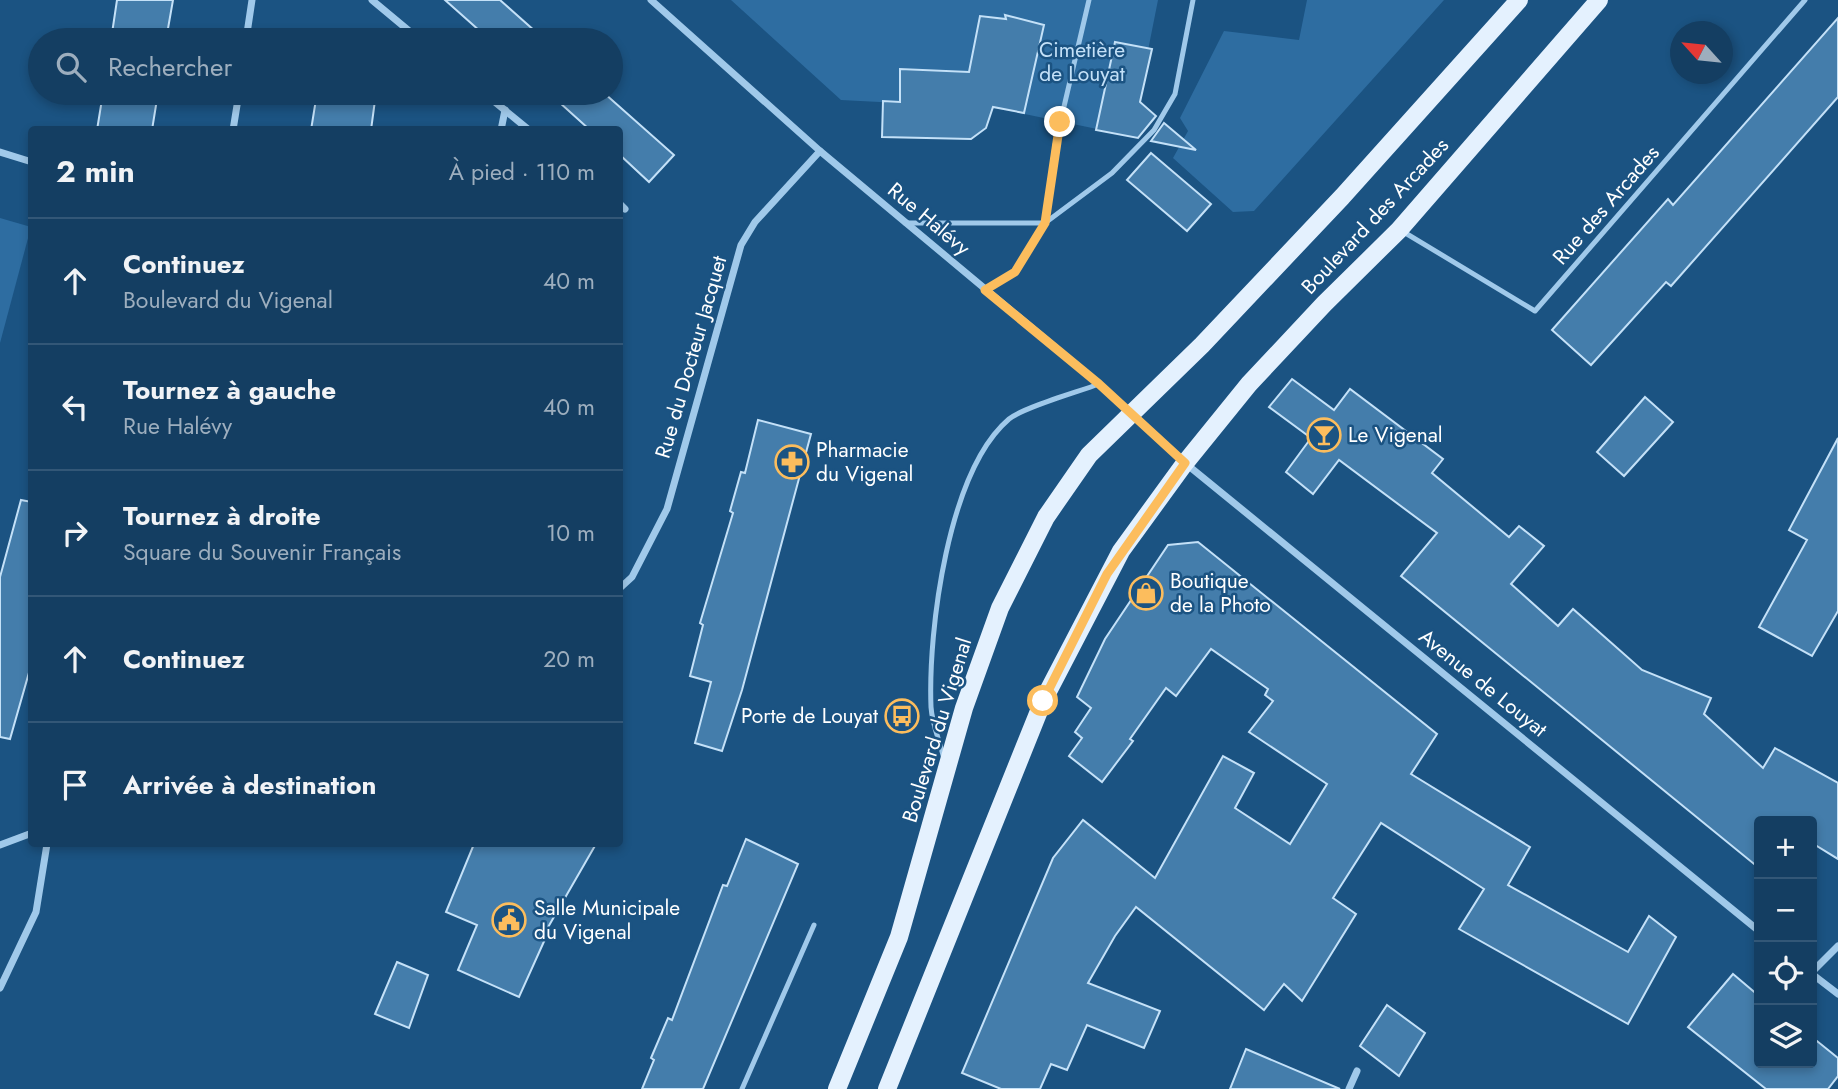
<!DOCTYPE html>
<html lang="fr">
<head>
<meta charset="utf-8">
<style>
  body { margin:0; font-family:Jost,sans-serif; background:#21496b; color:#f1f3f6 }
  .controls { position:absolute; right:21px; bottom:21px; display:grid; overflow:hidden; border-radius:7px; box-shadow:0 4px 10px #0003 }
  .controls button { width:63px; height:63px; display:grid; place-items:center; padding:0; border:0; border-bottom:2px solid #335777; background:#143e62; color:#f1f3f6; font:35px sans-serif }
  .compass { position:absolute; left:1670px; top:21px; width:63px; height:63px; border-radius:50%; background:#143e62; box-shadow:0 4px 10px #0003; rotate:297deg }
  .stop { position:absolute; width:21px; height:21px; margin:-16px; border:5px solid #fcbd5d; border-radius:50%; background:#fff }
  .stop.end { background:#fcbd5d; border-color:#fff; box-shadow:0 2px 7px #0008 }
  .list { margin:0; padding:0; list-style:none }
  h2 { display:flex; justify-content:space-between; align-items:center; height:91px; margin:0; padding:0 28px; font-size:30px }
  h2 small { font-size:23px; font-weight:400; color:#9daebe }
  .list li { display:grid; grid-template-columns:46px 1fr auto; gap:21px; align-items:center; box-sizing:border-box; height:126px; padding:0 28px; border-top:2px solid #335777 }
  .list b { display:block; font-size:26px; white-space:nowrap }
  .list p { margin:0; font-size:23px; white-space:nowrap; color:#9daebe }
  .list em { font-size:23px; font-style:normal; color:#9daebe }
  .icon { flex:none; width:38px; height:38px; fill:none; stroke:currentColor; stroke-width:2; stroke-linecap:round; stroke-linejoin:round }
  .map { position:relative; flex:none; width:1838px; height:1089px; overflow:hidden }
  .search { position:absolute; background:#143e62; box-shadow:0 4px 10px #0003; left:28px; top:28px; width:595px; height:77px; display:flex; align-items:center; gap:18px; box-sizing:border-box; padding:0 24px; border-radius:38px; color:#9daebe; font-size:26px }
  .panel { position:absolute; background:#143e62; box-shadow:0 4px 10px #0003; left:28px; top:126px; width:595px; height:721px; border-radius:7px }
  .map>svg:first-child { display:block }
</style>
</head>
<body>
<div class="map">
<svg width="1838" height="1089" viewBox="0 0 1838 1089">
  <rect width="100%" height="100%" fill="#1b5382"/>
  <!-- green -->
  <g fill="#2e6da1">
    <path d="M 731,0 L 1158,0 L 1131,136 L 996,108 L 841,100 Z"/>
    <path d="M 1307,0 L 1444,0 L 1254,211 L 1233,212 L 1173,158 L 1188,131 L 1180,118 L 1224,31 L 1299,40 Z"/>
    <path d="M 0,218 L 31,227 L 0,343 Z"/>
  </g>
  <!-- building -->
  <g fill="#447dab" stroke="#c4e1f8" stroke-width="2">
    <path d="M 117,0 L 173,0 L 166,40 L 111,40 Z"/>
    <path d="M 445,0 L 500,0 L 545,40 L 490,40 Z"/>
    <path d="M 1005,15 L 1044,25 L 1024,113 L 993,107 L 986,128 L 971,139 L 882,137 L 883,101 L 900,102 L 900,69 L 969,72 L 980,16 L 1006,19 Z"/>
    <path d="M 1838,18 L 1838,97 L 1671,286 L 1666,282 L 1591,365 L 1552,330 L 1668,199 L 1673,205 Z"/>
    <path d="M 1115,42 L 1152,49 L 1140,102 L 1156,116 L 1138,138 L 1096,130 Z"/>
    <path d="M 103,93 L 158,93 L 152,130 L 97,130 Z"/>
    <path d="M 317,93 L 376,93 L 371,130 L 311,130 Z"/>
    <path d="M 549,93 L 604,93 L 674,155 L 649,182 L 620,155 L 620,130 L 590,130 Z"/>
    <path d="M 1164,123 L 1196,150 L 1151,141 Z"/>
    <path d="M 1151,153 L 1211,204 L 1187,231 L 1127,180 Z"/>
    <path d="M 1292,379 L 1334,410 L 1350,389 L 1443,459 L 1432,473 L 1509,537 L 1519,526 L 1544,546 L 1511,584 L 1558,626 L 1573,609 L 1642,670 L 1711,698 L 1704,714 L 1763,768 L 1775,748 L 1838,783 L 1838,859 L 1812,843 L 1812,821 L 1759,821 L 1759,868 L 1401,576 L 1437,533 L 1339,460 L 1313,494 L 1286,472 L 1311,438 L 1269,407 Z"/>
    <path d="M 1645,397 L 1673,422 L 1624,476 L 1597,452 Z"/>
    <path d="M 758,420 L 811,434 L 742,690 L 722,751 L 695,743 L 711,682 L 690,676 L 703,625 L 700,623 L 733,513 L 730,511 L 741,472 L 745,473 Z"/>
    <path d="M 1838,438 L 1838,611 L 1812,656 L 1759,627 L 1807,540 L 1789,530 Z"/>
    <path d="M 21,500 L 32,502 L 32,662 L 10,739 L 0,737 L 0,577 Z"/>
    <path d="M 1198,542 L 1437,734 L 1411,774 L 1530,847 L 1508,885 L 1628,952 L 1649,916 L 1676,937 L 1628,1024 L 1459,929 L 1484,889 L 1381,823 L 1333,898 L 1356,914 L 1302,1001 L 1284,984 L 1264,1010 L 1136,907 L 1115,936 L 1088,983 L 1160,1011 L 1144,1048 L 1087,1025 L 1067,1070 L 1051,1064 L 1040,1089 L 1001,1089 L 962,1073 L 1053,858 L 1083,820 L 1155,878 L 1223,756 L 1254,773 L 1235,808 L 1290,844 L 1327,784 L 1249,732 L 1273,701 L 1265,695 L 1268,689 L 1211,649 L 1176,696 L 1166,688 L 1130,739 L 1133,741 L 1102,782 L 1069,756 L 1082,738 L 1075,732 L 1091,708 L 1077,697 L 1105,639 L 1168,545 Z"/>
    <path d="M 746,839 L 798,864 L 703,1089 L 642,1089 L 654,1060 L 651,1058 L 668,1018 L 672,1020 L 723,885 L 727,886 Z"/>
    <path d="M 474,844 L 596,844 L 543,936 L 546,937 L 519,997 L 458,970 L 477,925 L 446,912 Z"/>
    <path d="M 397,962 L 428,975 L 409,1028 L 375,1014 Z"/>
    <path d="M 1733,974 L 1759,996 L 1759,1063 L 1812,1063 L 1812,1037 L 1838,1058 L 1838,1076 L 1828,1089 L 1766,1089 L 1688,1027 Z"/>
    <path d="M 1387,1005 L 1425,1033 L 1399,1076 L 1360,1046 Z"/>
    <path d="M 1246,1049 L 1340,1089 L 1230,1089 Z"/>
  </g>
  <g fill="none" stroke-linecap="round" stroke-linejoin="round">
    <!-- lane -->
    <g stroke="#a0c9ea" stroke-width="5">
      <path d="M 905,223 L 1045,223"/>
      <path d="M 1045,223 L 1055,145 L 1089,0"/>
      <path d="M 1402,231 L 1535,311 L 1805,0"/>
      <path d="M 985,290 L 1015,272 L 1045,223 L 1112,173 L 1154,130 L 1175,94 L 1193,0"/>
      <path d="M 944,759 C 940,742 932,724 931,707 C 928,630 948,471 1009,419 C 1024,407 1078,392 1099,384"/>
      <path d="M 742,1089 L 814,925"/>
    </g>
    <!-- street -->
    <g stroke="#a0c9ea" stroke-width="7">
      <path d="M 372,0 L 420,40"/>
      <path d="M 651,0 L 820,151 L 1099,384 L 1185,463 L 1759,931"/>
      <path d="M 246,40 L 252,0"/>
      <path d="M 484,93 L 529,130"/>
      <path d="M 233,130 L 239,93"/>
      <path d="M 501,130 L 505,110"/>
      <path d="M 0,152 L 32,162"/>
      <path d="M 620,204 L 625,209"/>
      <path d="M 620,588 L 632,577 L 667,509 L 741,245 L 755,222 L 820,151"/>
      <path d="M 0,845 L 32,833"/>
      <path d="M 1812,972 L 1838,946"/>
      <path d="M 1812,974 L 1838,994"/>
      <path d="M 0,988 L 36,912 L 47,844"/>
      <path d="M 1349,1089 L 1357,1071"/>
    </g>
    <!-- primary -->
    <g stroke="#e4f1fe" stroke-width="18">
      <path d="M 837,1089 L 899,937 L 964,708 L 1000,608 L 1046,517 L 1089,455 L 1202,345 L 1342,197 L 1519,0"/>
      <path d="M 887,1089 L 1043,701 L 1121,551 L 1185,463 L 1249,384 L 1324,304 L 1399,230 L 1599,0"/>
    </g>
  </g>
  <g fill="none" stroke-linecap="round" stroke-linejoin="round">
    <!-- route -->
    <path stroke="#fcbd5d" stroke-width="9" d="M 1043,701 L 1107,574 L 1185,463 L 1099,384 L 985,290 L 1015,272 L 1045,223 L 1060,122"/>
  </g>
  <!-- icons -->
  <defs>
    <symbol id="bar-ring" viewBox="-11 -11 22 22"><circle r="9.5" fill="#1b5382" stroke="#fcbd5d" stroke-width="1.5"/><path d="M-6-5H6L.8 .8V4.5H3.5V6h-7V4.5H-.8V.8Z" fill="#fcbd5d"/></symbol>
    <symbol id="pharmacy-ring" viewBox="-11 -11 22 22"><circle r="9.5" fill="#1b5382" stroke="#fcbd5d" stroke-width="1.5"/><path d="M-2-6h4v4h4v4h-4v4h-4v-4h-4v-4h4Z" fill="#fcbd5d"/></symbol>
    <symbol id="shop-ring" viewBox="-11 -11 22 22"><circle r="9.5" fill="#1b5382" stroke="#fcbd5d" stroke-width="1.5"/><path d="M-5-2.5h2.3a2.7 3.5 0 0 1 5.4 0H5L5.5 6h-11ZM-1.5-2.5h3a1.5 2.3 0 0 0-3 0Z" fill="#fcbd5d"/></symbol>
    <symbol id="bus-ring" viewBox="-11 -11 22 22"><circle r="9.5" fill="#1b5382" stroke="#fcbd5d" stroke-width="1.5"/><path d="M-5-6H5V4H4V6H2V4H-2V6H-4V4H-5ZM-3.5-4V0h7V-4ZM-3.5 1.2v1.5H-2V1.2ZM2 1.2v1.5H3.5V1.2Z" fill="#fcbd5d"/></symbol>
    <symbol id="civic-ring" viewBox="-11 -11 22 22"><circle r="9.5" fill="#1b5382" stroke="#fcbd5d" stroke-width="1.5"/><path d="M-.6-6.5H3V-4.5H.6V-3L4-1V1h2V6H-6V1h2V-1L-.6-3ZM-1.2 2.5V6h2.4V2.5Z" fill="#fcbd5d"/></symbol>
  </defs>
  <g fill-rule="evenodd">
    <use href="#bar-ring" x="1305" y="416" width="38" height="38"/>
    <use href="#pharmacy-ring" x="773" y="443" width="38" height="38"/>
    <use href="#shop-ring" x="1127" y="574" width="38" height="38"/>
    <use href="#bus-ring" x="883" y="697" width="38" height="38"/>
    <use href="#civic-ring" x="490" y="901" width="38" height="38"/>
  </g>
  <g text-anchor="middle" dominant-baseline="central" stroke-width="5" stroke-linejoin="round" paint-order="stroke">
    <!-- park labels -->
    <g font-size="21" fill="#c4e1f8" stroke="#1b5382">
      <text x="1082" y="50">Cimetière<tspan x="1082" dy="24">de Louyat</tspan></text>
    </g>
    <!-- street labels -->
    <g font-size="21" fill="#fff" stroke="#1b5382">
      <text transform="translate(1606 205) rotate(-49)">Rue des Arcades</text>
      <text transform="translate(1375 216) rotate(-47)">Boulevard des Arcades</text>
      <text transform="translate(929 219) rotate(40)">Rue Halévy</text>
      <text transform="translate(691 357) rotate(-74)">Rue du Docteur Jacquet</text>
      <text transform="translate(1483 683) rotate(39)">Avenue de Louyat</text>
      <text transform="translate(937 730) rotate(-73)">Boulevard du Vigenal</text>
    </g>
    <!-- poi labels -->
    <g font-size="21" fill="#fff" stroke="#1b5382" text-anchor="start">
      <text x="1348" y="435">Le Vigenal</text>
      <text x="816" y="450">Pharmacie<tspan x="816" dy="24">du Vigenal</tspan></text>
      <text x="1170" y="581">Boutique<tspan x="1170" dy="24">de la Photo</tspan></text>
      <text x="878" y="716" text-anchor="end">Porte de Louyat</text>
      <text x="534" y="908">Salle Municipale<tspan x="534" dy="24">du Vigenal</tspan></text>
    </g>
  </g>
</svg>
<div class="controls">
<button>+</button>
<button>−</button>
<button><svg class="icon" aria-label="locate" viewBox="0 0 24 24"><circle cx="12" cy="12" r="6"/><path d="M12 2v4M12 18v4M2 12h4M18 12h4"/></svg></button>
<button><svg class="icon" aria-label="layers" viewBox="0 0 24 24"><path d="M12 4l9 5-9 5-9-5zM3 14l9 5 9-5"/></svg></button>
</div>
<svg class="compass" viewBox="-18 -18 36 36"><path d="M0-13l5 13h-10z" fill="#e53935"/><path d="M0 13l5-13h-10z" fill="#9daebe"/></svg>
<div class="stop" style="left:1043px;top:701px"></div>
<div class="stop end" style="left:1060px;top:122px"></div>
<div class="search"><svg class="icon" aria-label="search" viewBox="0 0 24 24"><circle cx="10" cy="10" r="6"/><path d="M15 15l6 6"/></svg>Rechercher</div>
<section class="panel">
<h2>2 min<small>À pied · 110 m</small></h2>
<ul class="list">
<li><svg class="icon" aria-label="ahead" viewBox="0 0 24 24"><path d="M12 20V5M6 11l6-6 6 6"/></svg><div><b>Continuez</b><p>Boulevard du Vigenal</p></div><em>40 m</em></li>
<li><svg class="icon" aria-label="left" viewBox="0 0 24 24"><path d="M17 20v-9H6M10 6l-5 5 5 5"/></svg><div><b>Tournez à gauche</b><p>Rue Halévy</p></div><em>40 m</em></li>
<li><svg class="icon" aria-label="right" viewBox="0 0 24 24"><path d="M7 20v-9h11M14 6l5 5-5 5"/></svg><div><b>Tournez à droite</b><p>Square du Souvenir Français</p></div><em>10 m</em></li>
<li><svg class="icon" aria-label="ahead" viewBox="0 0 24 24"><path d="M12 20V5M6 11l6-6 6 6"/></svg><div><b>Continuez</b></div><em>20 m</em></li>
<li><svg class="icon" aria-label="arrive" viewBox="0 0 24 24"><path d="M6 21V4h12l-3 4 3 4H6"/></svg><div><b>Arrivée à destination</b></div></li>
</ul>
</section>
</div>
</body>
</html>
